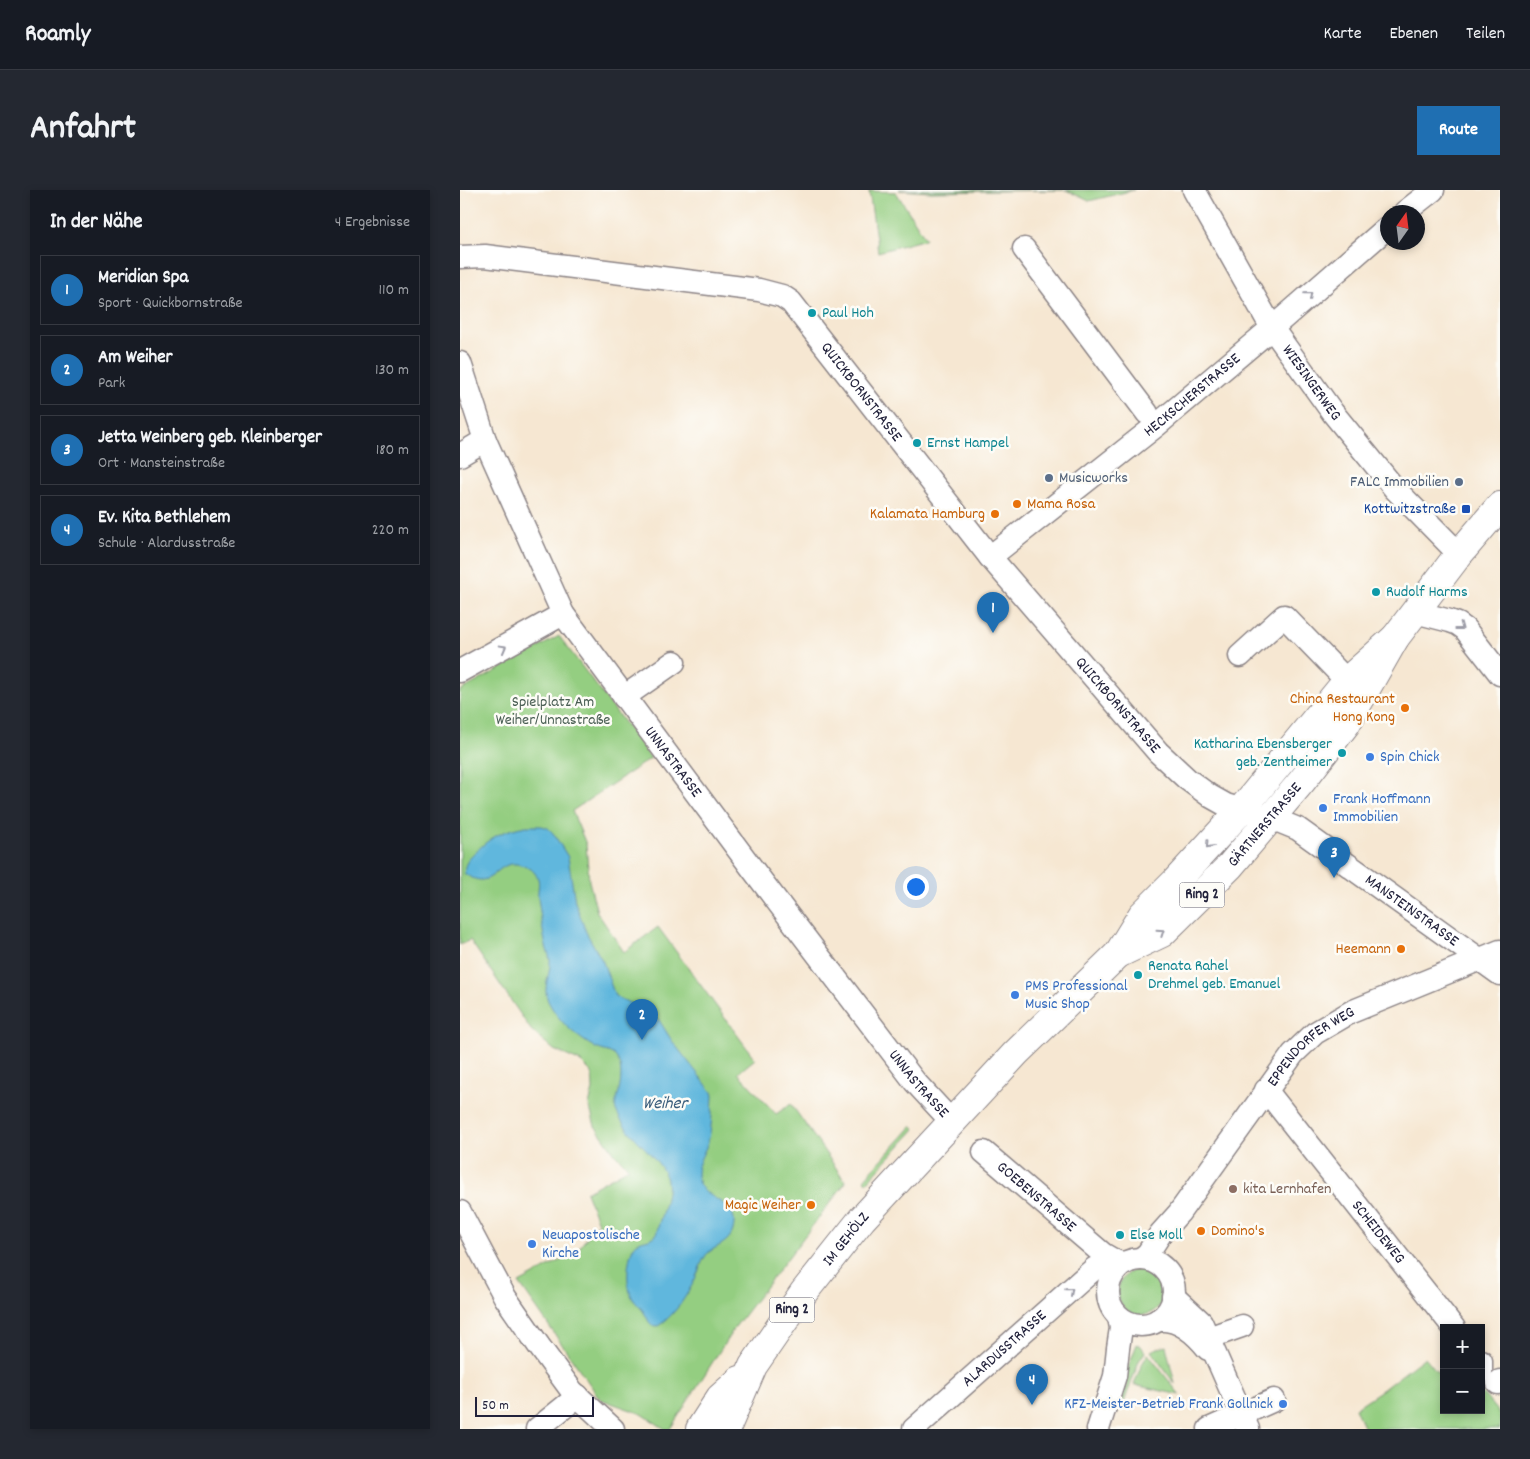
<!DOCTYPE html>
<html lang="de">
<head>
<meta charset="utf-8">
<style>
  body { margin:0; font-family:Dekko,sans-serif; background:#242831; color:#f1f3f6 }
  .controls { position:absolute; right:15px; bottom:15px; display:grid; overflow:hidden; border-radius:0px; box-shadow:0 2px 8px #0003 }
  .controls button { width:45px; height:45px; display:grid; place-items:center; padding:0; border:0; border-bottom:1px solid #363941; background:#171b24; color:#f1f3f6; font:25px sans-serif }
  .compass { position:absolute; left:920px; top:15px; width:45px; height:45px; border-radius:50%; background:#171b24; box-shadow:0 2px 8px #0003; rotate:14deg }
  .scale { position:absolute; left:15px; bottom:12px; width:119px; box-sizing:border-box; padding-left:5px; border:2px solid #22223b; border-top:0; font-size:14px; line-height:18px; white-space:nowrap; color:#22223b; -webkit-text-stroke:4px #fdfcf7; paint-order:stroke }
  .you { position:absolute; left:455px; top:696px; width:18px; height:18px; margin:-12px; border:4px solid #fff; border-radius:50%; background:#1a73e8; box-shadow:0 0 0 8px #1a73e833 }
  .badge { display:grid; place-items:center; width:32px; height:32px; border-radius:50%; background:#1f6fb2; color:#fff; font-size:16px; font-weight:700 }
  .pin { position:absolute; translate:-50% -41px; filter:drop-shadow(0 1px 2px #0008) }
  .pin::after { content:''; position:absolute; top:26px; width:18px; height:15px; background:inherit; clip-path:polygon(0 0,100% 0,50% 100%) }
  .list { margin:0; padding:0; list-style:none }
  h2 { display:flex; justify-content:space-between; align-items:center; height:65px; margin:0; padding:0 20px; font-size:21px }
  h2 small { font-size:16px; font-weight:400; color:#9ea1a6 }
  .list li { display:grid; grid-template-columns:32px 1fr auto; gap:15px; align-items:center; box-sizing:border-box; height:70px; margin:0 10px 10px; padding:0 10px; border:1px solid #363941; border-radius:0px }
  .list b { display:block; font-size:19px; white-space:nowrap }
  .list p { margin:0; font-size:16px; white-space:nowrap; color:#9ea1a6 }
  .list em { font-size:16px; font-style:normal; color:#9ea1a6 }
  .map { position:relative; flex:none; width:1040px; height:1239px; overflow:hidden; border-radius:0px }
  header { display:flex; align-items:center; gap:30px; box-sizing:border-box; height:70px; padding:0 25px; background:#171b24; border-bottom:1px solid #363941 }
  header strong { font-size:24px }
  nav { display:flex; gap:28px; margin-inline-start:auto; font-size:18px }
  .intro { display:flex; align-items:center; justify-content:space-between; box-sizing:border-box; height:120px; padding:0 30px }
  h1 { margin:0; font-size:35px }
  .button { padding:12px 22px; border-radius:0px; background:#1f6fb2; color:#fff; font-size:18px; font-weight:700 }
  main { display:flex; gap:30px; padding:0 30px }
  aside { flex:1; background:#171b24; border-radius:0px; box-shadow:0 2px 8px #0003 }
  .map>svg:first-child { display:block }
</style>
</head>
<body>
<header>
<strong>Roamly</strong>
<nav><a>Karte</a><a>Ebenen</a><a>Teilen</a></nav>
</header>
<div class="intro"><h1>Anfahrt</h1><a class="button">Route</a></div>
<main>
<aside>
<h2>In der Nähe<small>4 Ergebnisse</small></h2>
<ul class="list">
<li><span class="badge">1</span><div><b>Meridian Spa</b><p>Sport · Quickbornstraße</p></div><em>110 m</em></li>
<li><span class="badge">2</span><div><b>Am Weiher</b><p>Park</p></div><em>130 m</em></li>
<li><span class="badge">3</span><div><b>Jetta Weinberg geb. Kleinberger</b><p>Ort · Mansteinstraße</p></div><em>180 m</em></li>
<li><span class="badge">4</span><div><b>Ev. Kita Bethlehem</b><p>Schule · Alardusstraße</p></div><em>220 m</em></li>
</ul>
</aside>
<div class="map">
<svg width="1040" height="1239" viewBox="0 0 1040 1239">
  <rect width="100%" height="100%" fill="#fdfcf7"/>
  <filter id="ink" filterUnits="userSpaceOnUse"><feTurbulence type="fractalNoise" baseFrequency=".02" numOctaves="2"/><feDisplacementMap in="SourceGraphic" scale="10" xChannelSelector="R" yChannelSelector="G"/><feConvolveMatrix kernelMatrix="1 2 1 2 8 2 1 2 1" color-interpolation-filters="sRGB"/></filter>
  <filter id="wash" filterUnits="userSpaceOnUse"><feTurbulence type="fractalNoise" baseFrequency=".0096" numOctaves="4" result="noise"/><feDisplacementMap in="SourceGraphic" scale="20" xChannelSelector="R" yChannelSelector="G"/><feGaussianBlur stdDeviation="1.12" result="paint"/><feColorMatrix in="noise" values="0 0 0 0 0 0 0 0 0 0 0 0 0 0 0 0 0 1.4 0 .05"/><feComposite in="paint" operator="in"/></filter>
  <g filter="url(#wash)">
    <rect width="100%" height="100%" fill="#f6e7d2"/>
    <!-- green -->
    <g fill="#94ce81" stroke="#5b785e">
      <path d="M 439,0 L 674,0 L 629,11 L 606,0 L 471,2 Z"/>
      <path d="M 409,1 L 436,2 L 466,49 L 418,62 Z"/>
      <path d="M 99,446 L 191,568 L 112,621 L 126,654 L 129,691 L 137,722 L 164,762 L 198,737 L 295,869 L 278,883 L 316,924 L 331,914 L 386,992 L 275,1137 L 210,1239 L 205,1239 L 182,1224 L 140,1209 L 59,1093 L 116,1062 L 138,1033 L 126,1002 L 169,978 L 156,965 L 135,936 L 129,915 L 133,899 L 132,883 L 121,872 L 94,860 L 71,840 L 10,750 L 0,755 L 0,501 Z"/>
      <path d="M 452,936 L 455,939 L 407,992 L 404,989 Z"/>
      <circle cx="681" cy="1102" r="23"/>
      <path d="M 677,1154 L 681,1156 L 685,1162 L 679,1171 L 663,1215 L 660,1215 L 667,1195 L 663,1191 Z"/>
      <path d="M 706,1156 L 715,1194 L 691,1161 L 695,1159 Z"/>
      <path d="M 688,1164 L 720,1205 L 674,1195 L 681,1176 Z"/>
      <path d="M 965,1167 L 984,1190 L 984,1220 L 1021,1220 L 1021,1201 L 1040,1225 L 1040,1239 L 904,1239 L 895,1218 L 922,1200 Z"/>
    </g>
    <!-- water -->
    <path fill="#60b7dd" stroke="#416c8c" d="M 66,636 L 82,636 L 88,638 L 93,643 L 108,667 L 115,712 L 126,742 L 143,772 L 155,806 L 178,817 L 199,830 L 212,851 L 252,902 L 253,906 C 252,921 252,938 248,952 C 245,962 237,972 237,984 C 237,1007 265,1007 273,1025 C 275,1030 274,1038 272,1043 C 267,1055 254,1056 246,1065 C 241,1072 239,1081 235,1089 C 227,1106 214,1126 198,1136 C 189,1136 189,1131 185,1124 C 182,1118 176,1114 173,1109 C 165,1096 167,1071 173,1058 C 178,1048 189,1052 196,1045 C 199,1030 210,1005 207,990 C 200,965 166,947 156,920 C 154,915 157,910 158,905 C 161,894 164,874 154,865 C 149,861 142,861 136,858 C 116,847 98,831 88,811 C 82,796 91,785 90,770 C 89,764 86,758 85,752 C 82,737 80,722 78,707 C 77,697 82,691 74,682 C 71,678 66,676 61,675 C 35,667 35,704 5,684 C 3,675 8,670 14,664 C 29,647 44,640 66,636 Z"/>
  </g>
  <g filter="url(#ink)">
    <g fill="none" stroke-linecap="round" stroke-linejoin="round">
      <defs>
        <g id="minor">
          <path id="s1" d="M 734,0 L 812,138 L 873,223 L 935,299 L 999,364"/>
          <path d="M 945,22 L 973,0"/>
          <path d="M 564,59 L 687,223"/>
          <path id="s2" d="M 0,67 L 25,66 L 299,100 L 322,106 L 331,112 L 530,367 L 698,562 L 727,589 L 750,606 L 766,615 L 811,628 L 838,639 L 1040,784"/>
          <path id="s3" d="M 0,173 L 25,250 L 103,424 L 294,681 L 455,892 L 492,932"/>
          <path d="M 0,265 L 25,250"/>
          <path id="s4" d="M 530,367 L 697,235 L 812,138 L 928,37"/>
          <path d="M 955,422 L 990,431 L 998,434 L 1005,439 L 1040,484"/>
          <path d="M 780,466 L 824,426 L 887,491"/>
          <path d="M 0,481 L 103,424"/>
          <path d="M 164,507 L 214,472"/>
          <path id="s5" d="M 806,900 L 994,1138"/>
          <path id="s6" d="M 524,962 L 643,1064 L 657,1072 L 666,1073"/>
          <path d="M 0,1022 L 45,1107 L 79,1156 L 112,1201 L 153,1239"/>
          <path id="s7" d="M 681,1069 L 688,1063 L 701,1043 L 719,1023 L 833,864 L 855,843 L 891,822 L 1040,761"/>
          <circle cx="681" cy="1102" r="33"/>
          <path d="M 713,1106 L 741,1132 L 788,1239"/>
          <path d="M 698,1130 C 718,1128 736,1144 748,1159"/>
          <path d="M 748,1148 L 782,1136"/>
          <path d="M 1021,1171 L 1021,1182"/>
          <path d="M 1038,1193 L 1040,1191"/>
          <path d="M 77,1239 L 118,1206"/>
          <path id="s8" d="M 454,1239 L 635,1078"/>
          <path d="M 638,1239 L 655,1186 L 658,1158 L 661,1138 L 659,1127"/>
          <path d="M 749,1239 L 814,1210"/>
        </g>
        <g id="major">
          <path id="s9" d="M 658,764 L 702,743 L 770,676 L 842,591 L 886,534 L 935,448 L 999,364 L 1040,316"/>
          <path d="M 240,1239 L 260,1208 L 280,1190"/>
          <path id="s10" d="M 266,1239 L 293,1176 L 344,1102 L 402,1029 L 556,863 L 658,764 L 682,725 L 716,691 L 782,619 L 887,491 L 935,448"/>
        </g>
      </defs>
      <!-- minor casing -->
      <use href="#minor" stroke="#8c8486" stroke-width="25"/>
      <!-- major casing -->
      <use href="#major" stroke="#8c8486" stroke-width="30"/>
      <!-- minor -->
      <use href="#minor" stroke="#fff" stroke-width="22"/>
      <!-- major -->
      <use href="#major" stroke="#fff" stroke-width="28"/>
    </g>
    <!-- one-way arrows -->
    <defs><path id="oneway-chevron" d="M-2-3.5L2.5 0L-2 3.5" fill="none" stroke-width="1.6" stroke-linecap="round" stroke-linejoin="round" transform="scale(1.25)"/></defs>
    <g stroke="#9c9ca7">
      <use href="#oneway-chevron" transform="translate(849 105) rotate(-41)"/>
      <use href="#oneway-chevron" transform="translate(1000 437) rotate(37)"/>
      <use href="#oneway-chevron" transform="translate(43 458) rotate(-29)"/>
      <use href="#oneway-chevron" transform="translate(749 655) rotate(132)"/>
      <use href="#oneway-chevron" transform="translate(701 742) rotate(-34)"/>
      <use href="#oneway-chevron" transform="translate(610 1101) rotate(-41)"/>
    </g>
  </g>
  <!-- markers -->
  <g fill="#0f9aa8" stroke="#fdfcf7" stroke-width="2">
    <circle cx="352" cy="123" r="5"/>
    <circle cx="457" cy="253" r="5"/>
    <circle cx="916" cy="402" r="5"/>
    <circle cx="882" cy="563" r="5"/>
    <circle cx="678" cy="785" r="5"/>
    <circle cx="660" cy="1045" r="5"/>
  </g>
  <g fill="#5c6f8a" stroke="#fdfcf7" stroke-width="2">
    <circle cx="589" cy="288" r="5"/>
    <circle cx="999" cy="292" r="5"/>
  </g>
  <g fill="#e8710a" stroke="#fdfcf7" stroke-width="2">
    <circle cx="557" cy="314" r="5"/>
    <circle cx="535" cy="324" r="5"/>
    <circle cx="945" cy="518" r="5"/>
    <circle cx="941" cy="759" r="5"/>
    <circle cx="351" cy="1015" r="5"/>
    <circle cx="741" cy="1041" r="5"/>
  </g>
  <rect fill="#1a4fb4" stroke="#fdfcf7" stroke-width="2" x="1001" y="314" width="10" height="10" rx="2.5"/>
  <g fill="#3f7fe0" stroke="#fdfcf7" stroke-width="2">
    <circle cx="910" cy="567" r="5"/>
    <circle cx="863" cy="618" r="5"/>
    <circle cx="555" cy="805" r="5"/>
    <circle cx="72" cy="1054" r="5"/>
    <circle cx="823" cy="1214" r="5"/>
  </g>
  <circle fill="#8d6e63" stroke="#fdfcf7" stroke-width="2" cx="773" cy="999" r="5"/>
  <g text-anchor="middle" dominant-baseline="central" stroke-width="5" stroke-linejoin="round" paint-order="stroke">
    <!-- shield labels -->
    <g fill="#fdfcf7" stroke="#646373" stroke-width="1">
      <rect x="719.5" y="692.5" width="45" height="25" rx="4"/>
      <rect x="309.5" y="1107.5" width="45" height="25" rx="4"/>
    </g>
    <g font-size="15" font-weight="bold" fill="#22223b">
      <text x="742" y="705">Ring 2</text>
      <text x="332" y="1120">Ring 2</text>
    </g>
    <!-- culture labels -->
    <g font-size="16" fill="#0d838f" stroke="#fdfcf7" text-anchor="start">
      <text x="362" y="123">Paul Hoh</text>
      <text x="467" y="253">Ernst Hampel</text>
      <text x="926" y="402">Rudolf Harms</text>
      <text x="872" y="554" text-anchor="end">Katharina Ebensberger<tspan x="872" dy="18">geb. Zentheimer</tspan></text>
      <text x="688" y="776">Renata Rahel<tspan x="688" dy="18">Drehmel geb. Emanuel</tspan></text>
      <text x="670" y="1045">Else Moll</text>
    </g>
    <!-- street labels -->
    <g font-size="16" fill="#22223b" stroke="#fdfcf7">
      <text stroke="none"><textPath href="#s1" startOffset="226">WIESINGERWEG</textPath></text>
      <text stroke="none"><textPath href="#s2" startOffset="450">QUICKBORNSTRASSE</textPath></text>
      <text stroke="none"><textPath href="#s4" startOffset="259">HECKSCHERSTRASSE</textPath></text>
      <text stroke="none"><textPath href="#s2" startOffset="855">QUICKBORNSTRASSE</textPath></text>
      <text stroke="none"><textPath href="#s3" startOffset="456">UNNASTRASSE</textPath></text>
      <text stroke="none"><textPath href="#s9" startOffset="198">GÄRTNERSTRASSE</textPath></text>
      <text stroke="none"><textPath href="#s2" startOffset="1219">MANSTEINSTRASSE</textPath></text>
      <text stroke="none"><textPath href="#s7" startOffset="274">EPPENDORFER WEG</textPath></text>
      <text stroke="none"><textPath href="#s3" startOffset="861">UNNASTRASSE</textPath></text>
      <text stroke="none"><textPath href="#s6" startOffset="69">GOEBENSTRASSE</textPath></text>
      <text stroke="none"><textPath href="#s5" startOffset="181">SCHEIDEWEG</textPath></text>
      <text stroke="none"><textPath href="#s10" startOffset="226">IM GEHÖLZ</textPath></text>
      <text stroke="none"><textPath href="#s8" startOffset="121">ALARDUSSTRASSE</textPath></text>
    </g>
    <!-- service labels -->
    <g font-size="16" fill="#4e5e75" stroke="#fdfcf7" text-anchor="start">
      <text x="599" y="288">Musicworks</text>
      <text x="989" y="292" text-anchor="end">FALC Immobilien</text>
    </g>
    <!-- food labels -->
    <g font-size="16" fill="#c56008" stroke="#fdfcf7" text-anchor="end">
      <text x="567" y="314" text-anchor="start">Mama Rosa</text>
      <text x="525" y="324">Kalamata Hamburg</text>
      <text x="935" y="509">China Restaurant<tspan x="935" dy="18">Hong Kong</tspan></text>
      <text x="931" y="759">Heemann</text>
      <text x="341" y="1015">Magic Weiher</text>
      <text x="751" y="1041" text-anchor="start">Domino's</text>
    </g>
    <!-- transit labels -->
    <g font-size="16" fill="#164399" stroke="#fdfcf7" text-anchor="end">
      <text x="996" y="319">Kottwitzstraße</text>
    </g>
    <!-- park labels -->
    <g font-size="16" fill="#4a5e54" stroke="#fdfcf7">
      <text x="93" y="512">Spielplatz Am<tspan x="93" dy="18">Weiher/Unnastraße</tspan></text>
    </g>
    <!-- shop labels -->
    <g font-size="16" fill="#366cbe" stroke="#fdfcf7" text-anchor="start">
      <text x="920" y="567">Spin Chick</text>
      <text x="873" y="609">Frank Hoffmann<tspan x="873" dy="18">Immobilien</tspan></text>
      <text x="565" y="796">PMS Professional<tspan x="565" dy="18">Music Shop</tspan></text>
      <text x="82" y="1045">Neuapostolische<tspan x="82" dy="18">Kirche</tspan></text>
      <text x="813" y="1214" text-anchor="end">KFZ-Meister-Betrieb Frank Gollnick</text>
    </g>
    <!-- education labels -->
    <g font-size="16" fill="#785e54" stroke="#fdfcf7" text-anchor="start">
      <text x="783" y="999">kita Lernhafen</text>
    </g>
    <!-- water labels -->
    <g font-size="18" font-style="italic" fill="#3b5e7c" stroke="#fdfcf7">
      <text x="205" y="914">Weiher</text>
    </g>
  </g>
</svg>
<div class="controls">
<button>+</button>
<button>−</button>
</div>
<svg class="compass" viewBox="-18 -18 36 36"><path d="M0-13l5 13h-10z" fill="#e53935"/><path d="M0 13l5-13h-10z" fill="#9ea1a6"/></svg>
<div class="scale">50 m</div>
<div class="you"></div>
<div class="pin badge" style="left:533px;top:443px">1</div>
<div class="pin badge" style="left:182px;top:850px">2</div>
<div class="pin badge" style="left:874px;top:688px">3</div>
<div class="pin badge" style="left:572px;top:1215px">4</div>
</div>
</main>
</body>
</html>
